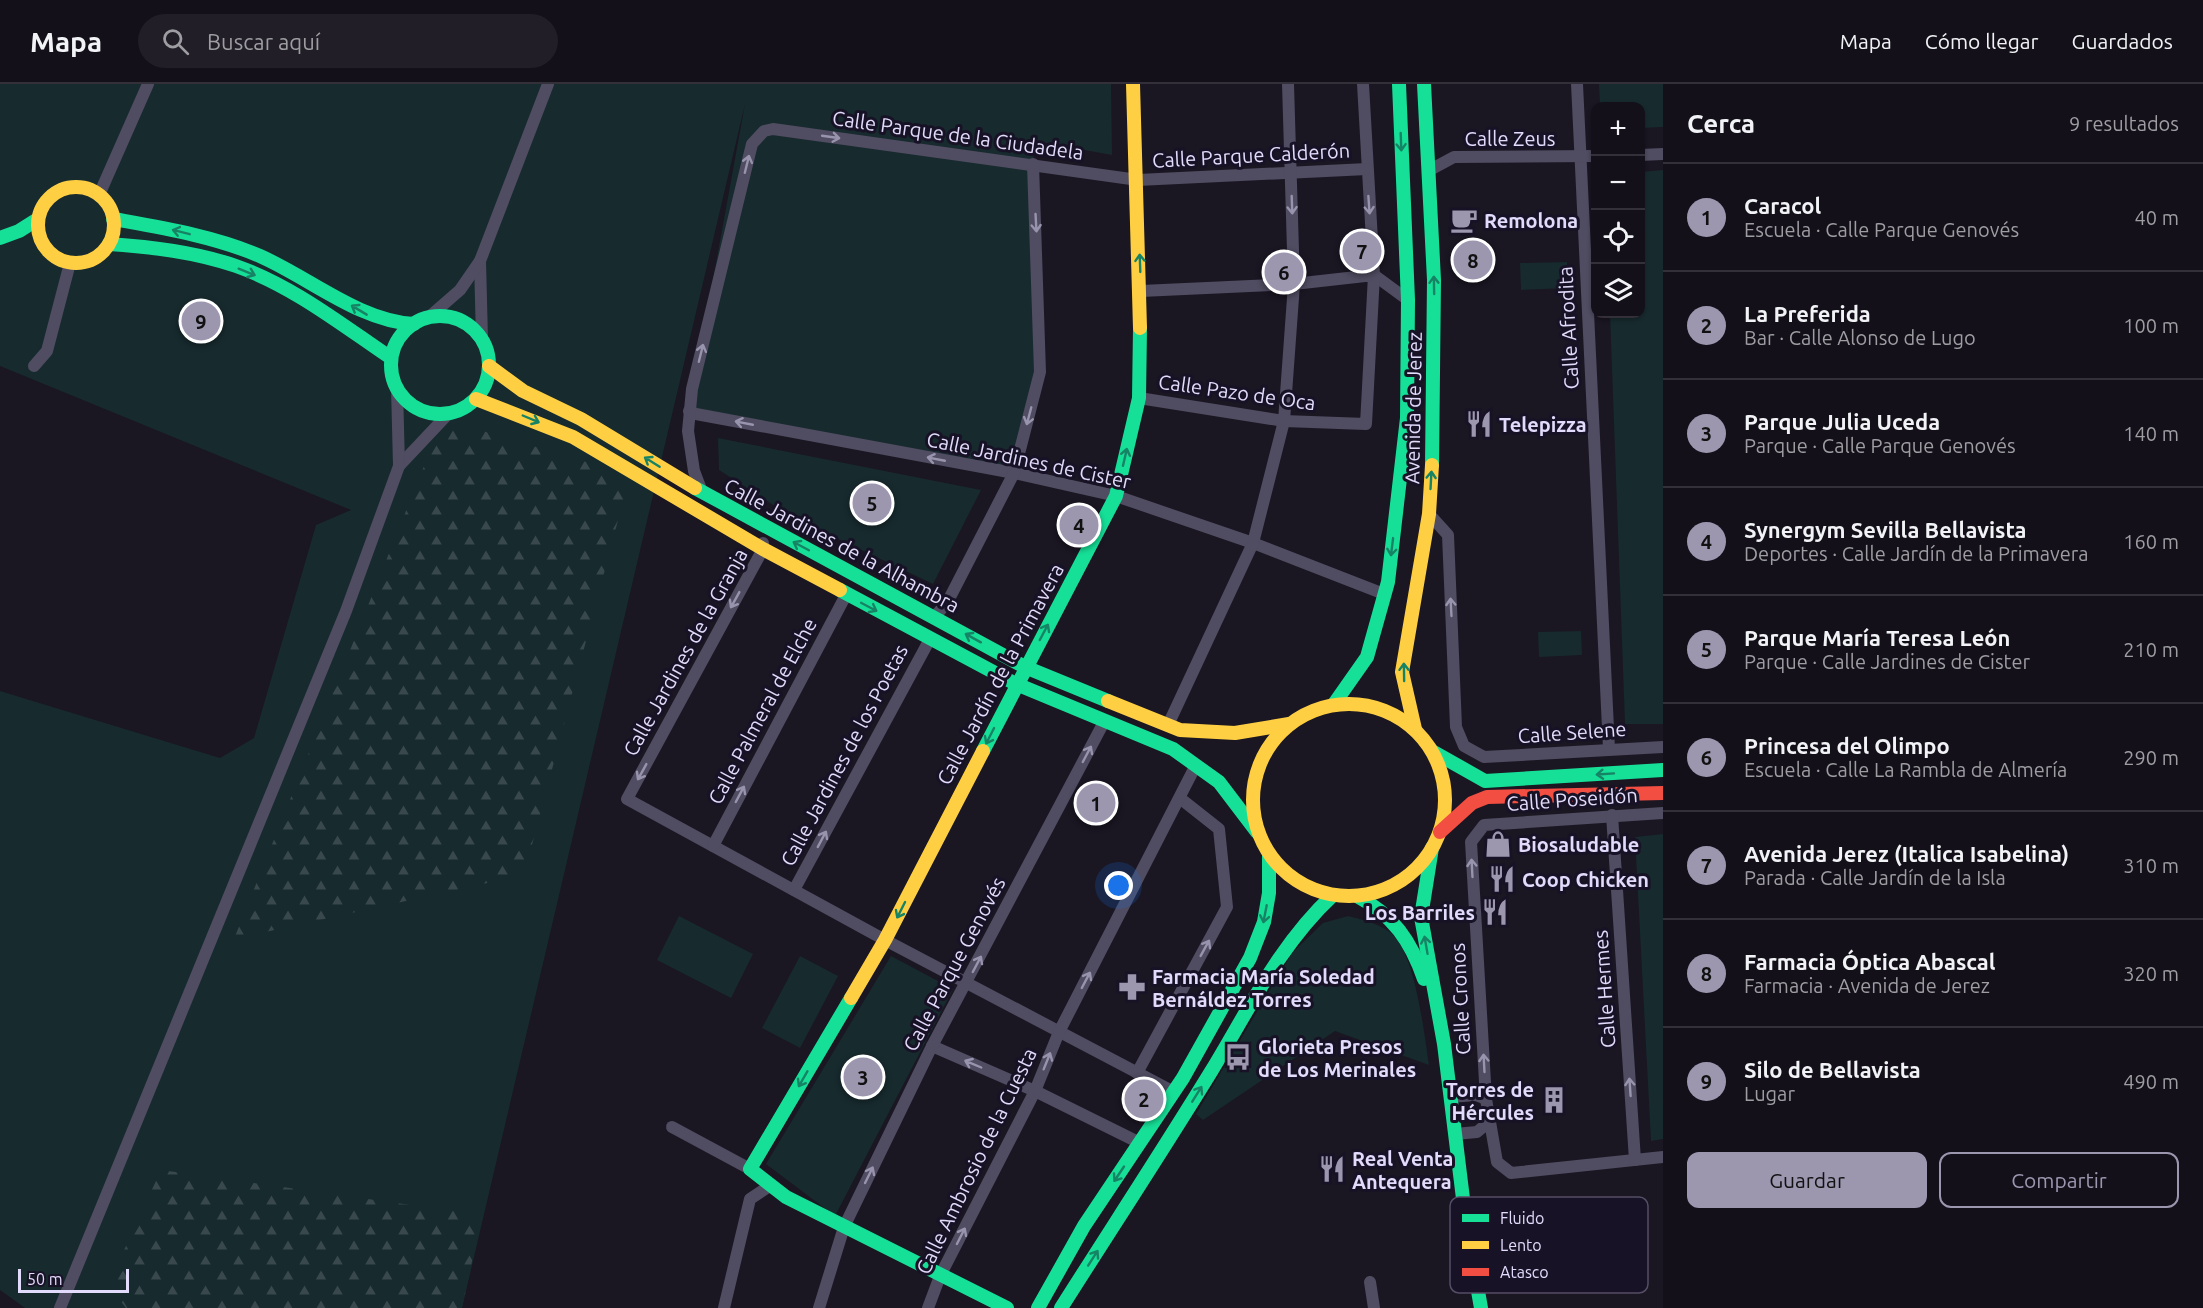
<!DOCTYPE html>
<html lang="es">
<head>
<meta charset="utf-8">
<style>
  body { margin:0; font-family:Ubuntu,sans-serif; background:#211e27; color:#f1f3f6 }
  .controls { position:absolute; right:18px; top:18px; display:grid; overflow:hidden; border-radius:12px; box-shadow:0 2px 4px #0004 }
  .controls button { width:54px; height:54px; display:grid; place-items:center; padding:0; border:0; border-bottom:2px solid #333039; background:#14101a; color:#f1f3f6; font:30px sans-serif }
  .scale { position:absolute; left:18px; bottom:15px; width:111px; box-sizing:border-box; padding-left:6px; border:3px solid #e2dbfb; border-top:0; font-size:16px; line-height:21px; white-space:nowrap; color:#e2dbfb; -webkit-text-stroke:4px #181226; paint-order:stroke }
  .you { position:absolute; left:1119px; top:802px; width:21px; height:21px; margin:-15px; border:4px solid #fff; border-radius:50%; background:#1a73e8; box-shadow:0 0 0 9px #1a73e833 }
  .badge { display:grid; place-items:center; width:39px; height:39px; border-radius:50%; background:#9c96af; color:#111; font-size:20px; font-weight:700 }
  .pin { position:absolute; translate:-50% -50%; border:3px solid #fff; box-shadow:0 2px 6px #0006 }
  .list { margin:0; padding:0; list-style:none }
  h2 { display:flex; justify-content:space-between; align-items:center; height:78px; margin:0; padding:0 24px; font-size:26px }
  h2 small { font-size:20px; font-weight:400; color:#9d9da2 }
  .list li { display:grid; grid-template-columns:39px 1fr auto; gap:18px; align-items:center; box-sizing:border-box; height:108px; padding:0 24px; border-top:2px solid #333039 }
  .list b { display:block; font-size:22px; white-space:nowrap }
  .list p { margin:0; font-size:20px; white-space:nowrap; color:#9d9da2 }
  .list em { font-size:20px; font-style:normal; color:#9d9da2 }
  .actions { display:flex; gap:12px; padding:18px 24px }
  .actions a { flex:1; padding:14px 0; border:2px solid #9c96af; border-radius:12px; text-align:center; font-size:21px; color:#9c96af }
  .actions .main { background:#9c96af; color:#111 }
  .icon { flex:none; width:33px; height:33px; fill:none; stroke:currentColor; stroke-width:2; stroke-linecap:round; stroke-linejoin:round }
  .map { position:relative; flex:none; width:1663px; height:1224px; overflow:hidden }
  header { display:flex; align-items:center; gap:36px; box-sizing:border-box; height:84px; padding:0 30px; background:#14101a; border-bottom:2px solid #333039 }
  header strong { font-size:28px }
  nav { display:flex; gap:33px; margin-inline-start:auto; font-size:21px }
  .search { width:420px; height:54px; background:#211e27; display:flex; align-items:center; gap:15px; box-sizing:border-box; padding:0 21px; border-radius:33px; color:#9d9da2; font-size:22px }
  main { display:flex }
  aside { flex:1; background:#14101a }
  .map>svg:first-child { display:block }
</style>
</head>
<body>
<header>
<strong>Mapa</strong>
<div class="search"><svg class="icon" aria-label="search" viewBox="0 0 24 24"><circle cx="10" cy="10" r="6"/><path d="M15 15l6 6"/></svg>Buscar aquí</div>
<nav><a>Mapa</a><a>Cómo llegar</a><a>Guardados</a></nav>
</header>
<main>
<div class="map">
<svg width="1663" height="1224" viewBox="0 0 1663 1224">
  <defs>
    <pattern id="forest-firs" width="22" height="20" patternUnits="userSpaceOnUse" patternTransform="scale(1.5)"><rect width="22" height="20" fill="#172a2e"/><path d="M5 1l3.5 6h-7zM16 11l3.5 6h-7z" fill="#38484d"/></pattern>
  </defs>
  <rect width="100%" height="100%" fill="#1a1622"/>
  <!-- green -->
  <g fill="#172a2e">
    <path d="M 0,0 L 1111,0 L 1112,71 L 1035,57 L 1033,80 L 1040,288 L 1014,389 L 689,327 L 745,20 L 462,1224 L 25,1224 L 0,1206 L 0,607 L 220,674 L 254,654 L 316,441 L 351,426 L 0,282 Z"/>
    <path d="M 1599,0 L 1663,0 L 1663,43 L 1641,44 L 1640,22 L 1600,22 Z"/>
    <path d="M 1663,86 L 1663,640 L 1625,640 L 1610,230 L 1640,230 L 1641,88 Z"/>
    <path d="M 1567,178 L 1568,204 L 1521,206 L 1520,179 Z"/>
    <path d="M 718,354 L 981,406 L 933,500 L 790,432 L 719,386 Z"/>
    <path d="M 1581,547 L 1582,571 L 1539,573 L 1538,548 Z"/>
    <path d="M 1663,750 L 1663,1055 L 1651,1057 L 1635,753 Z"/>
    <path d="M 679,832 L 753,870 L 731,914 L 657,876 Z"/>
    <path d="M 1348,832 C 1364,836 1382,840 1394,852 C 1416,875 1424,949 1429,981 L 1335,947 L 1203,1036 L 1196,1030 L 1292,869 L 1323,839 Z"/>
    <path d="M 800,872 L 838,892 L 800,964 L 762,944 Z"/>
    <path d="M 891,872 L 953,905 L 835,1132 L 766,1080 Z"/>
  </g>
  <!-- forest -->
  <g fill="url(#forest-firs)">
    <path d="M 443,335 L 630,391 L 524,791 L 234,855 Z"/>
    <path d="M 161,1086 L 482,1131 L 462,1224 L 126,1224 L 108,1201 Z"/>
  </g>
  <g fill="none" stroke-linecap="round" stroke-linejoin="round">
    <!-- street -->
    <g stroke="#504c61" stroke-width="12">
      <path d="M 1363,0 L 1374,191 L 1408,216"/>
      <path d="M 1577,0 L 1609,665"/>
      <path d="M 1640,71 L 1663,70"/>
      <path d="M 1428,87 L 1454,73 L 1596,72"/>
      <path d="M 99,111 L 148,0"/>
      <path d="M 480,177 L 482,255"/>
      <path d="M 429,233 L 460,206 L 480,177 L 548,0"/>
      <path d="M 34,282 L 47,267 L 70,179"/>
      <path d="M 1139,314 L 1284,337 L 1366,340 L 1374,191 L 1294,200 L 1141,207"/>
      <path d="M 689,327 L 696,330 L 1014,389 L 1116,412 L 1253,459 L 1384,510"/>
      <path d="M 399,382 L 449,329"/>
      <path d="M 702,408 L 694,387 L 688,347 L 692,305 L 752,60 L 764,47 L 773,45 L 1138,96 L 1367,85"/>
      <path d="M 1429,430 L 1448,451 L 1456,643 L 1464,662 L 1484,673 L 1663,663"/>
      <path d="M 763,459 L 763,465 L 627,715 L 885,856 L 1174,1008"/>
      <path d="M 935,532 L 947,519 L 1014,389 L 1040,288 L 1033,80"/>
      <path d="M 1168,641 L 1253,459 L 1284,337 L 1294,200 L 1288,0"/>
      <path d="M 1663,729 L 1484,741 L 1471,758 L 1486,1015 L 1497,1078 L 1511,1089 L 1663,1073"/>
      <path d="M 1612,731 L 1635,1076"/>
      <path d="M 713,762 L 846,511"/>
      <path d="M 794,806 L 930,555"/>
      <path d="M 932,962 L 1035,1007 L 1140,1059"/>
      <path d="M 1137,989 L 1227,823 L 1219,745 L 1181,715"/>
      <path d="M 1450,1013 L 1476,1011 L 1486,1015"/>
      <path d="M 672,1043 L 750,1085"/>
      <path d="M 1455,1050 L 1477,1048 L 1490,1037"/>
      <path d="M 1370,1198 L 1374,1224"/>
      <path d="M 60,1224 L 346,527 L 399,382 L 397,304"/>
      <path d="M 724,1224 L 750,1115 L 771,1101"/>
      <path d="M 819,1224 L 844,1143 L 932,962 L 1104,638"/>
      <path d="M 928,1224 L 940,1192 L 1035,1007 L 1059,948 L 1196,681"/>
    </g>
    <!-- fast -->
    <g stroke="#16e098" stroke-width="14">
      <path d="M 1424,0 L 1434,196 L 1432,381"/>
      <path d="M 113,135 C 163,144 213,152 260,172 C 310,194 359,237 414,240"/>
      <path d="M 0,154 L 19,147 L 38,135"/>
      <path d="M 109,160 C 152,163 195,168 236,182 C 293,202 342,241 391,274"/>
      <circle cx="440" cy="281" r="49"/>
      <path d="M 695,404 L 1025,583 L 1108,617"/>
      <path d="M 840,506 L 1016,600 L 1173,665 L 1219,698 L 1257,748"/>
      <path d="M 1334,620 L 1367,573 L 1388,498 L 1407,334 L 1408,216 L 1399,0"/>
      <path d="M 983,667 L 1116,412 L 1139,314 L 1140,244"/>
      <path d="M 1432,667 L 1485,697 L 1663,686"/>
      <path d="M 1432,764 L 1421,833 L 1444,960 L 1466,1139 L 1481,1224"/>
      <path d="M 1357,812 C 1393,831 1411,857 1424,895"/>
      <path d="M 851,914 L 750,1085 L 786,1113 L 1007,1224"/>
      <path d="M 1038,1224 L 1084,1142 L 1183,994 L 1250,874 L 1264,838 L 1269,809 L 1269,772"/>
      <path d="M 1061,1224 C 1111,1145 1163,1066 1212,986 C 1249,925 1280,860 1333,811"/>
    </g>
    <!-- slow -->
    <g stroke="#ffcf43" stroke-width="14">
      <path d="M 1133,0 L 1140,244"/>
      <circle cx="76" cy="141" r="38"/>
      <path d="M 489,282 L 523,307 L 581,335 L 695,404"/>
      <path d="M 476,315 L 573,353 L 763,465 L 840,506"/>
      <path d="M 1108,617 L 1180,646 L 1235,649 L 1289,640"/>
      <circle cx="1349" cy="716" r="96"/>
      <path d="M 1415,645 L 1402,588 L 1429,430 L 1432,381"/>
      <path d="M 851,914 L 885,856 L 983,667"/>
    </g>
    <!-- jam -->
    <path stroke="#f24e42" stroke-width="14" d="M 1440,748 L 1472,719 L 1487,713 L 1663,709"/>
  </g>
  <!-- one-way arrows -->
  <defs><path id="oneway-shaft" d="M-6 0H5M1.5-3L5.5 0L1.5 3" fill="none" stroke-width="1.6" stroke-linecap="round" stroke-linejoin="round" transform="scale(1.5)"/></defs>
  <g stroke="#9994ae">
    <use href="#oneway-shaft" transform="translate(831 53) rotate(8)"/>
    <use href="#oneway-shaft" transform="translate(747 80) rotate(-76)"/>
    <use href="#oneway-shaft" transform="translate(1292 121) rotate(88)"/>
    <use href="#oneway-shaft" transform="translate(1369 121) rotate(86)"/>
    <use href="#oneway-shaft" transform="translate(1036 139) rotate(87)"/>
    <use href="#oneway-shaft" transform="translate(701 269) rotate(-76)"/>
    <use href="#oneway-shaft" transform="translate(1029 332) rotate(105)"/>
    <use href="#oneway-shaft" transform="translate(744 339) rotate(-169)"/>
    <use href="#oneway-shaft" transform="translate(936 375) rotate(-169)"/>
    <use href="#oneway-shaft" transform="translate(735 516) rotate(119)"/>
    <use href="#oneway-shaft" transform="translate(1451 523) rotate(-93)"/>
    <use href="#oneway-shaft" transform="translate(1087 670) rotate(-62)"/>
    <use href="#oneway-shaft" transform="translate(642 688) rotate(119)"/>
    <use href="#oneway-shaft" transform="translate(740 710) rotate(-62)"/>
    <use href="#oneway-shaft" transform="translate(822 755) rotate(-62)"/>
    <use href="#oneway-shaft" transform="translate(1472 784) rotate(-93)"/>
    <use href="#oneway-shaft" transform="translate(1205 864) rotate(-61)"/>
    <use href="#oneway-shaft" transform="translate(977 880) rotate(-62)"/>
    <use href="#oneway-shaft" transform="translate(1086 896) rotate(-62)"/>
    <use href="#oneway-shaft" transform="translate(1047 977) rotate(-68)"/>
    <use href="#oneway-shaft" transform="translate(1484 979) rotate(-93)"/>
    <use href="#oneway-shaft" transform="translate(973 980) rotate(-157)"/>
    <use href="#oneway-shaft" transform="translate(1630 1003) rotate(-94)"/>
    <use href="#oneway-shaft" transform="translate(869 1091) rotate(-64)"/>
    <use href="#oneway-shaft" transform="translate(961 1152) rotate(-63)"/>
  </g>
  <g stroke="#178365">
    <use href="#oneway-shaft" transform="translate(1401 58) rotate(88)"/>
    <use href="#oneway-shaft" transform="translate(181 148) rotate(-166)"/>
    <use href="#oneway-shaft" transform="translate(1140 179) rotate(-92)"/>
    <use href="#oneway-shaft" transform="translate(247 188) rotate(22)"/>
    <use href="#oneway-shaft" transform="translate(1434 201) rotate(-91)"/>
    <use href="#oneway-shaft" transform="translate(359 226) rotate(-149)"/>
    <use href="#oneway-shaft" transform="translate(531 335) rotate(23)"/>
    <use href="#oneway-shaft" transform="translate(1125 373) rotate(-77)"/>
    <use href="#oneway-shaft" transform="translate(652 378) rotate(-148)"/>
    <use href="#oneway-shaft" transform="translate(1431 396) rotate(-87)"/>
    <use href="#oneway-shaft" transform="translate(801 462) rotate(-152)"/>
    <use href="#oneway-shaft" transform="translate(1392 463) rotate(97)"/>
    <use href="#oneway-shaft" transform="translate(869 523) rotate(28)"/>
    <use href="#oneway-shaft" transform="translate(1044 548) rotate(-62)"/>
    <use href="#oneway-shaft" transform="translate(973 554) rotate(-151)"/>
    <use href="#oneway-shaft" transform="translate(1404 588) rotate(-91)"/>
    <use href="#oneway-shaft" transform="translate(990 652) rotate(117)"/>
    <use href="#oneway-shaft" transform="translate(1605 690) rotate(176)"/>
    <use href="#oneway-shaft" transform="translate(901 826) rotate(117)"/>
    <use href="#oneway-shaft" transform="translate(1265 830) rotate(101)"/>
    <use href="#oneway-shaft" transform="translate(1426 861) rotate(-100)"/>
    <use href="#oneway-shaft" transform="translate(803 995) rotate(120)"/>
    <use href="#oneway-shaft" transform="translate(1197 1010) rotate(-58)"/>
    <use href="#oneway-shaft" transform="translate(1119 1090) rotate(124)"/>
    <use href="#oneway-shaft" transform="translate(1093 1174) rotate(-57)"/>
  </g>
  <!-- icons -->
  <defs>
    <symbol id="cafe-bare" viewBox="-9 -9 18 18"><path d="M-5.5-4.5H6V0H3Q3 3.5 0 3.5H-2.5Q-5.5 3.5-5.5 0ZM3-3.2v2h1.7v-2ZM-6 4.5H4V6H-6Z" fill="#9c96af" stroke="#181226" stroke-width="2.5" paint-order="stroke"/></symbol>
    <symbol id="restaurant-bare" viewBox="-9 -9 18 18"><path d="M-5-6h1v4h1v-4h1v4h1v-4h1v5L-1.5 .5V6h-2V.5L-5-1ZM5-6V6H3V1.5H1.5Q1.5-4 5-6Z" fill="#9c96af" stroke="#181226" stroke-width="2.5" paint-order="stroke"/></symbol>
    <symbol id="shop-bare" viewBox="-9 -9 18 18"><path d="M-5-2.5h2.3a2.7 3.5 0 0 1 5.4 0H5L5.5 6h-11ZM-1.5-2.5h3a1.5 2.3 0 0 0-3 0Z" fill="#9c96af" stroke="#181226" stroke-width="2.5" paint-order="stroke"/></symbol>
    <symbol id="pharmacy-bare" viewBox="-9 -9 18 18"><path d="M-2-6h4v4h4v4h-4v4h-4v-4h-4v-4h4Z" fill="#9c96af" stroke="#181226" stroke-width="2.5" paint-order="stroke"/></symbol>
    <symbol id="bus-bare" viewBox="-9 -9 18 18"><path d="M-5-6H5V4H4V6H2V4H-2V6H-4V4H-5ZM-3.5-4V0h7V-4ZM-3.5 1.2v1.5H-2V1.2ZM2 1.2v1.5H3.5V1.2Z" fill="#9c96af" stroke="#181226" stroke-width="2.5" paint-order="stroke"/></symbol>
    <symbol id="building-bare" viewBox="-9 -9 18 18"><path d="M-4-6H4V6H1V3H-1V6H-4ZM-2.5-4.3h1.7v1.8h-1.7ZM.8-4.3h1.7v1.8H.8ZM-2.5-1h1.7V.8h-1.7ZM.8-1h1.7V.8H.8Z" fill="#9c96af" stroke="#181226" stroke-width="2.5" paint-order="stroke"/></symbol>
  </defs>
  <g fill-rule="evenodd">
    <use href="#cafe-bare" x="1445" y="117" width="38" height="38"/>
    <use href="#restaurant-bare" x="1460" y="321" width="38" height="38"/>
    <use href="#shop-bare" x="1479" y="741" width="38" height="38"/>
    <use href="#restaurant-bare" x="1483" y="776" width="38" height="38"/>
    <use href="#restaurant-bare" x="1476" y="809" width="38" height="38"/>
    <use href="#pharmacy-bare" x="1113" y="884" width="38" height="38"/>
    <use href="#bus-bare" x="1219" y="954" width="38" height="38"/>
    <use href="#building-bare" x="1535" y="997" width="38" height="38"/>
    <use href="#restaurant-bare" x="1313" y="1066" width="38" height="38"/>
  </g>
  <g text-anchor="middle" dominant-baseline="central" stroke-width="6" stroke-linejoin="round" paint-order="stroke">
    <!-- street labels -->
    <g font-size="20" fill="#e2dbfb" stroke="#181226">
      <text transform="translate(958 51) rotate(8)">Calle Parque de la Ciudadela</text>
      <text x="1510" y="54">Calle Zeus</text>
      <text transform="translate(1251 71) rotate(-3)">Calle Parque Calderón</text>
      <text transform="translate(1568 244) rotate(-93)">Calle Afrodita</text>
      <text transform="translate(1237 308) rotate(8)">Calle Pazo de Oca</text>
      <text transform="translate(1413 324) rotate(-89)">Avenida de Jerez</text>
      <text transform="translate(1029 376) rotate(12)">Calle Jardines de Cister</text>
      <text transform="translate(842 461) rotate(28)">Calle Jardines de la Alhambra</text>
      <text transform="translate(685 568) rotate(-61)">Calle Jardines de la Granja</text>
      <text transform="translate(1000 590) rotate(-62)">Calle Jardín de la Primavera</text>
      <text transform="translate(762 627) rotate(-62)">Calle Palmeral de Elche</text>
      <text transform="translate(1572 648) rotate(-4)">Calle Selene</text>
      <text transform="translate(844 671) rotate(-62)">Calle Jardines de los Poetas</text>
      <text transform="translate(1572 715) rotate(-4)">Calle Poseidón</text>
      <text transform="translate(954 880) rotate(-62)">Calle Parque Genovés</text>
      <text transform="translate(1604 905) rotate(-94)">Calle Hermes</text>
      <text transform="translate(1460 915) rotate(-93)">Calle Cronos</text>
      <text transform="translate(976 1077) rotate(-64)">Calle Ambrosio de la Cuesta</text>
    </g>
    <!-- poi labels -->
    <g font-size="20" font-weight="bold" fill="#e2dbfb" stroke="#181226" text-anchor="start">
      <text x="1484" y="136">Remolona</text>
      <text x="1499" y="340">Telepizza</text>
      <text x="1518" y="760">Biosaludable</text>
      <text x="1522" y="795">Coop Chicken</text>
      <text x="1475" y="828" text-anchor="end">Los Barriles</text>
      <text x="1152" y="892">Farmacia María Soledad<tspan x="1152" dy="23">Bernáldez Torres</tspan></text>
      <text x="1258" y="962">Glorieta Presos<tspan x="1258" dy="23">de Los Merinales</tspan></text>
      <text x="1534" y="1005" text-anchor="end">Torres de<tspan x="1534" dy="23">Hércules</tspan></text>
      <text x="1352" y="1074">Real Venta<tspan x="1352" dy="23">Antequera</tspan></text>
    </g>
  </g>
  <!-- legend -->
  <rect x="1450" y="1113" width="198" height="96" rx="9" fill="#181226" stroke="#554e66" stroke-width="1.5"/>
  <rect x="1462" y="1130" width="27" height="8" fill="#16e098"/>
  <rect x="1462" y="1157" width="27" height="8" fill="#ffcf43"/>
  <rect x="1462" y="1184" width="27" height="8" fill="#f24e42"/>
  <g font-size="16" fill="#e2dbfb">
    <text x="1500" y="1140">Fluido</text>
    <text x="1500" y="1167">Lento</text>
    <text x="1500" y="1194">Atasco</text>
  </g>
</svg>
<div class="controls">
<button>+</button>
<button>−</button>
<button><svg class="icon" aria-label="locate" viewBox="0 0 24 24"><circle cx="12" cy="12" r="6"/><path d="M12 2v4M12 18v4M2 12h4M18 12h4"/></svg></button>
<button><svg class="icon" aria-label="layers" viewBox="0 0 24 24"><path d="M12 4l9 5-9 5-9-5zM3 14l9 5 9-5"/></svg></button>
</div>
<div class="scale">50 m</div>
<div class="you"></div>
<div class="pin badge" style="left:1096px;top:719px">1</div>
<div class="pin badge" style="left:1144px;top:1015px">2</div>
<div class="pin badge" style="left:863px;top:993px">3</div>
<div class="pin badge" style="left:1079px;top:441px">4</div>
<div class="pin badge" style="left:872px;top:419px">5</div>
<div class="pin badge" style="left:1284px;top:188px">6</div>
<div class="pin badge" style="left:1362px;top:167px">7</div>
<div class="pin badge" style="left:1473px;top:176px">8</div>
<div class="pin badge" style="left:201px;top:237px">9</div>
</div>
<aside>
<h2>Cerca<small>9 resultados</small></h2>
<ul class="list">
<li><span class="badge">1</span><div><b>Caracol</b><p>Escuela · Calle Parque Genovés</p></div><em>40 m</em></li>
<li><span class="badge">2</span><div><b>La Preferida</b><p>Bar · Calle Alonso de Lugo</p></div><em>100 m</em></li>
<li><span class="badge">3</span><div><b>Parque Julia Uceda</b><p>Parque · Calle Parque Genovés</p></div><em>140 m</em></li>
<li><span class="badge">4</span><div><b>Synergym Sevilla Bellavista</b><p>Deportes · Calle Jardín de la Primavera</p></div><em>160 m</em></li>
<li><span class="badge">5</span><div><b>Parque María Teresa León</b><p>Parque · Calle Jardines de Cister</p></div><em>210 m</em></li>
<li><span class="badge">6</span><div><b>Princesa del Olimpo</b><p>Escuela · Calle La Rambla de Almería</p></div><em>290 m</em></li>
<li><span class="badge">7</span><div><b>Avenida Jerez (Italica Isabelina)</b><p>Parada · Calle Jardín de la Isla</p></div><em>310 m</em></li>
<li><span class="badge">8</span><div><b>Farmacia Óptica Abascal</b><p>Farmacia · Avenida de Jerez</p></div><em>320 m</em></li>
<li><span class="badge">9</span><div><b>Silo de Bellavista</b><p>Lugar</p></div><em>490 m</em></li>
</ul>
<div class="actions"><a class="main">Guardar</a><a>Compartir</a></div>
</aside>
</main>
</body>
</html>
